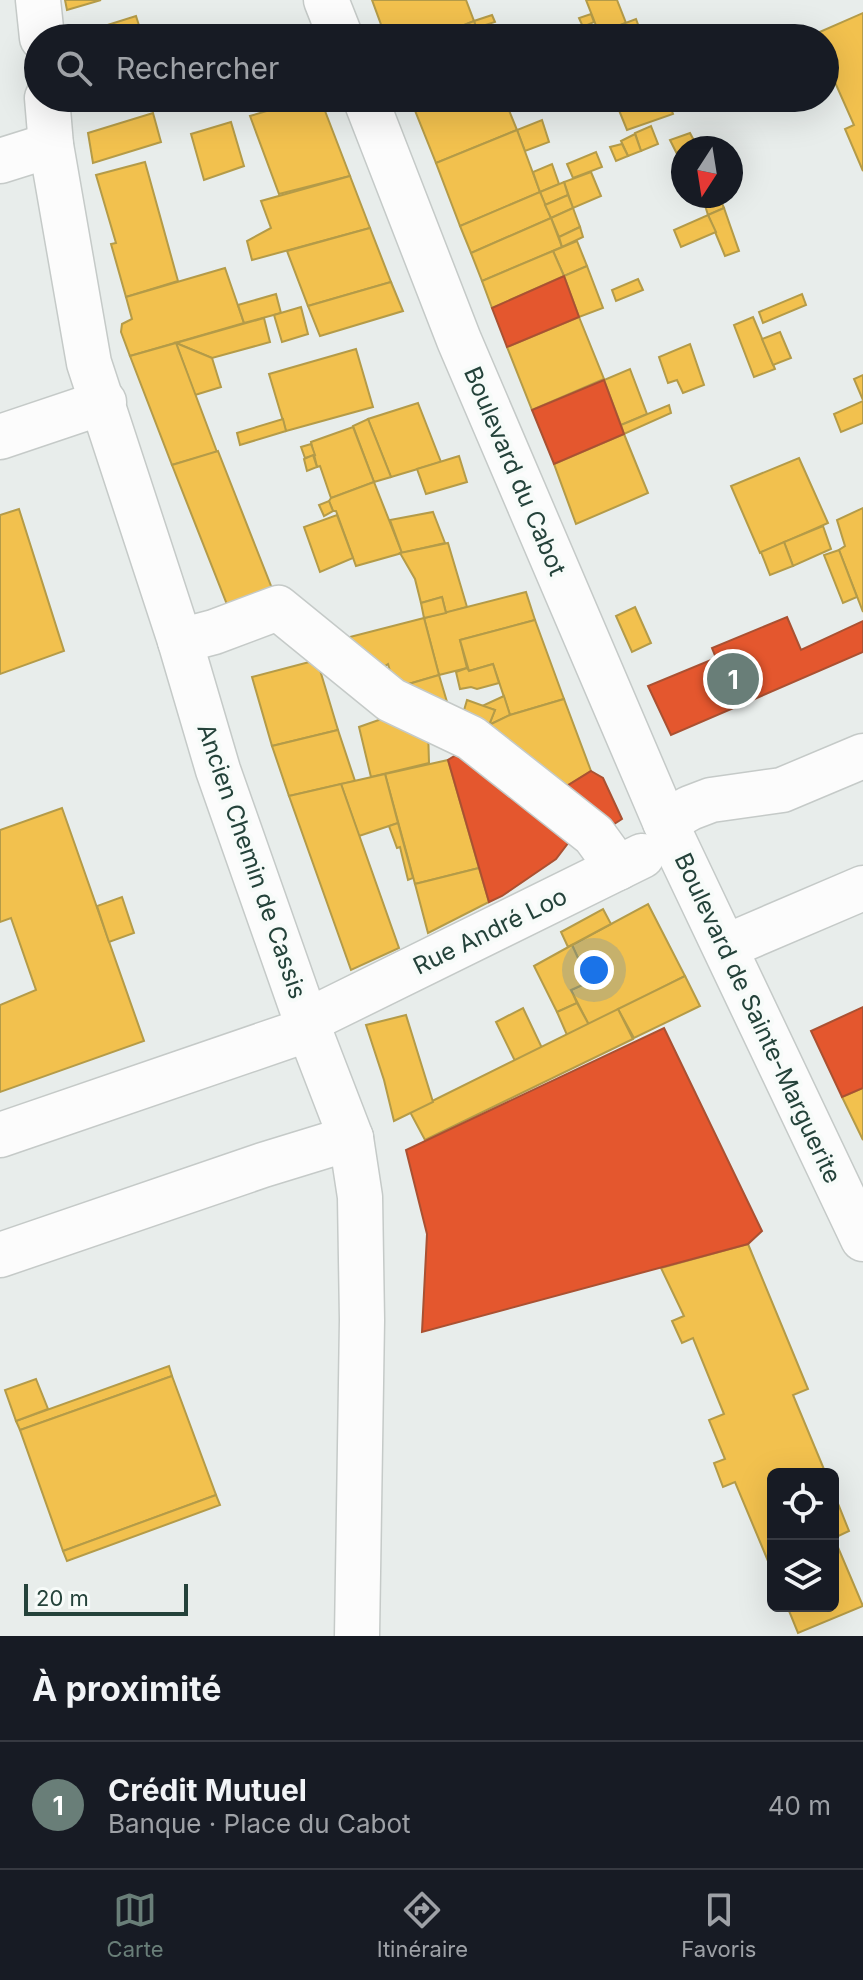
<!DOCTYPE html>
<html lang="fr">
<head>
<meta charset="utf-8">
<style>
  body { margin:0; font-family:Inter,sans-serif; background:#20242c; color:#f1f3f6 }
  .controls { position:absolute; right:24px; bottom:24px; display:grid; overflow:hidden; border-radius:12px; box-shadow:0 8px 32px #0002 }
  .controls button { width:72px; height:72px; display:grid; place-items:center; padding:0; border:0; border-bottom:2px solid #363941; background:#171b24; color:#f1f3f6; font:40px sans-serif }
  .compass { position:absolute; left:671px; top:136px; width:72px; height:72px; border-radius:50%; background:#171b24; box-shadow:0 8px 32px #0002; rotate:192deg }
  .scale { position:absolute; left:24px; bottom:20px; width:164px; box-sizing:border-box; padding-left:8px; border:4px solid #24423a; border-top:0; font-size:22px; line-height:28px; white-space:nowrap; color:#24423a; -webkit-text-stroke:6px #f7fbf9; paint-order:stroke }
  .you { position:absolute; left:594px; top:970px; width:28px; height:28px; margin:-20px; border:6px solid #fff; border-radius:50%; background:#1a73e8; box-shadow:0 0 0 12px #1a73e833 }
  .badge { display:grid; place-items:center; width:52px; height:52px; border-radius:50%; background:#697e78; color:#fff; font-size:26px; font-weight:700 }
  .pin { position:absolute; translate:-50% -50%; border:4px solid #fff; box-shadow:0 2px 8px #0006 }
  .list { margin:0; padding:0; list-style:none }
  h2 { display:flex; justify-content:space-between; align-items:center; height:104px; margin:0; padding:0 32px; font-size:34px }
  h2 small { font-size:26px; font-weight:400; color:#9ea1a6 }
  .list li { display:grid; grid-template-columns:52px 1fr auto; gap:24px; align-items:center; box-sizing:border-box; height:128px; padding:0 32px; border-top:2px solid #363941 }
  .list b { display:block; font-size:30px; white-space:nowrap }
  .list p { margin:0; font-size:26px; white-space:nowrap; color:#9ea1a6 }
  .list em { font-size:26px; font-style:normal; color:#9ea1a6 }
  .icon { flex:none; width:44px; height:44px; fill:none; stroke:currentColor; stroke-width:2; stroke-linecap:round; stroke-linejoin:round }
  .map { position:relative; flex:none; width:863px; height:1636px; overflow:hidden }
  .search { position:absolute; background:#171b24; box-shadow:0 8px 32px #0002; left:24px; right:24px; top:24px; height:88px; display:flex; align-items:center; gap:20px; box-sizing:border-box; padding:0 28px; border-radius:44px; color:#9ea1a6; font-size:30px }
  .sheet { height:232px; background:#171b24 }
  nav { display:flex; justify-content:space-around; align-items:center; box-sizing:border-box; height:112px; border-top:2px solid #363941; background:#171b24; font-size:22px; color:#9ea1a6 }
  nav a { display:grid; justify-items:center; gap:4px }
  nav .on { color:#697e78 }
  .map>svg:first-child { display:block }
</style>
</head>
<body>
<div class="map">
<svg width="863" height="1636" viewBox="0 0 863 1636">
  <rect width="100%" height="100%" fill="#e8edeb"/>
  <!-- homes -->
  <g fill="#f2c14e" stroke="#b49b48" stroke-width="2">
    <path d="M 65,0 L 101,0 L 67,10 Z"/>
    <path d="M 372,0 L 466,0 L 474,21 L 432,38 L 386,38 Z"/>
    <path d="M 586,0 L 617,0 L 626,23 L 599,33 Z"/>
    <path d="M 863,13 L 863,171 L 845,129 L 854,125 L 834,80 L 825,84 L 825,38 L 806,38 Z"/>
    <path d="M 591,14 L 594,22 L 583,27 L 579,18 Z"/>
    <path d="M 492,15 L 495,22 L 476,28 L 474,21 Z"/>
    <path d="M 136,16 L 143,38 L 82,38 L 82,33 Z"/>
    <path d="M 636,19 L 643,38 L 616,38 L 612,28 Z"/>
    <path d="M 474,21 L 480,38 L 432,38 Z"/>
    <path d="M 311,98 L 320,98 L 350,176 L 279,194 L 250,116 Z"/>
    <path d="M 425,98 L 504,98 L 517,130 L 436,163 L 412,103 Z"/>
    <path d="M 614,98 L 667,98 L 673,114 L 627,130 Z"/>
    <path d="M 153,113 L 161,142 L 93,163 L 88,133 Z"/>
    <path d="M 542,120 L 549,142 L 525,151 L 517,130 Z"/>
    <path d="M 231,122 L 244,166 L 204,180 L 191,134 Z"/>
    <path d="M 651,126 L 658,144 L 641,151 L 635,133 Z"/>
    <path d="M 517,130 L 540,192 L 460,226 L 436,163 Z"/>
    <path d="M 690,133 L 698,148 L 683,148 L 683,154 L 678,156 L 670,140 Z"/>
    <path d="M 635,134 L 641,151 L 628,156 L 621,141 Z"/>
    <path d="M 622,144 L 628,156 L 616,161 L 610,147 Z"/>
    <path d="M 596,152 L 602,167 L 573,178 L 567,164 Z"/>
    <path d="M 145,162 L 178,281 L 126,297 L 111,244 L 116,243 L 96,175 Z"/>
    <path d="M 552,164 L 559,184 L 540,192 L 533,172 Z"/>
    <path d="M 591,172 L 601,196 L 573,208 L 564,182 Z"/>
    <path d="M 350,176 L 370,228 L 252,260 L 247,241 L 271,228 L 261,201 Z"/>
    <path d="M 564,182 L 568,195 L 545,205 L 540,192 Z"/>
    <path d="M 540,192 L 551,218 L 471,253 L 460,226 Z"/>
    <path d="M 568,195 L 573,208 L 551,218 L 545,205 Z"/>
    <path d="M 702,196 L 719,196 L 724,208 L 708,215 Z"/>
    <path d="M 573,208 L 580,227 L 559,237 L 551,218 Z"/>
    <path d="M 724,208 L 739,251 L 725,256 L 708,215 Z"/>
    <path d="M 708,215 L 716,232 L 681,247 L 674,230 Z"/>
    <path d="M 551,218 L 562,247 L 482,281 L 471,253 Z"/>
    <path d="M 580,227 L 583,237 L 562,247 L 559,237 Z"/>
    <path d="M 370,228 L 391,282 L 308,306 L 287,251 Z"/>
    <path d="M 577,241 L 587,266 L 564,276 L 553,251 Z"/>
    <path d="M 553,251 L 564,276 L 492,308 L 482,281 Z"/>
    <path d="M 587,266 L 603,308 L 579,317 L 564,276 Z"/>
    <path d="M 225,268 L 244,323 L 130,356 L 121,332 L 122,324 L 132,319 L 126,297 Z"/>
    <path d="M 638,279 L 643,290 L 616,301 L 612,290 Z"/>
    <path d="M 391,282 L 403,311 L 320,336 L 308,306 Z"/>
    <path d="M 276,294 L 281,313 L 244,323 L 238,305 Z"/>
    <path d="M 802,294 L 806,305 L 763,323 L 759,312 Z"/>
    <path d="M 301,307 L 308,334 L 282,342 L 274,315 Z"/>
    <path d="M 579,317 L 604,379 L 532,410 L 507,347 Z"/>
    <path d="M 753,317 L 775,369 L 754,377 L 734,325 Z"/>
    <path d="M 264,318 L 270,342 L 212,358 L 176,343 Z"/>
    <path d="M 780,332 L 791,358 L 773,365 L 762,339 Z"/>
    <path d="M 176,343 L 212,358 L 221,387 L 195,395 Z"/>
    <path d="M 176,343 L 217,452 L 172,465 L 130,356 Z"/>
    <path d="M 690,344 L 704,385 L 683,393 L 677,380 L 668,383 L 659,357 Z"/>
    <path d="M 356,349 L 373,407 L 286,431 L 269,374 Z"/>
    <path d="M 630,369 L 647,414 L 621,425 L 604,380 Z"/>
    <path d="M 863,375 L 863,400 L 854,379 Z"/>
    <path d="M 863,401 L 863,423 L 841,432 L 834,414 Z"/>
    <path d="M 418,403 L 441,462 L 391,477 L 368,419 Z"/>
    <path d="M 669,405 L 671,413 L 624,434 L 621,425 Z"/>
    <path d="M 283,419 L 286,431 L 240,445 L 237,433 Z"/>
    <path d="M 368,419 L 391,477 L 374,482 L 353,426 Z"/>
    <path d="M 353,427 L 374,482 L 331,498 L 320,466 L 317,467 L 311,442 Z"/>
    <path d="M 624,434 L 648,493 L 576,524 L 554,464 Z"/>
    <path d="M 311,444 L 315,455 L 305,458 L 301,447 Z"/>
    <path d="M 218,451 L 273,591 L 228,607 L 172,465 Z"/>
    <path d="M 313,455 L 317,467 L 307,471 L 304,459 Z"/>
    <path d="M 459,456 L 467,482 L 426,494 L 417,469 Z"/>
    <path d="M 799,458 L 828,523 L 760,553 L 731,486 Z"/>
    <path d="M 374,482 L 402,553 L 356,566 L 336,511 L 333,511 L 329,501 L 331,498 Z"/>
    <path d="M 329,501 L 333,511 L 324,516 L 319,505 Z"/>
    <path d="M 863,508 L 863,612 L 839,550 L 845,546 L 837,520 Z"/>
    <path d="M 19,509 L 64,651 L 0,674 L 0,515 Z"/>
    <path d="M 433,512 L 445,543 L 402,553 L 390,520 Z"/>
    <path d="M 337,515 L 353,558 L 320,572 L 304,527 Z"/>
    <path d="M 823,526 L 831,549 L 793,566 L 784,542 Z"/>
    <path d="M 784,542 L 793,566 L 770,575 L 761,552 Z"/>
    <path d="M 448,543 L 467,607 L 446,613 L 442,597 L 421,603 L 415,579 L 400,553 Z"/>
    <path d="M 839,550 L 857,597 L 843,603 L 824,555 Z"/>
    <path d="M 526,592 L 535,620 L 460,640 L 467,668 L 439,675 L 424,618 Z"/>
    <path d="M 442,597 L 446,613 L 424,618 L 421,603 Z"/>
    <path d="M 635,607 L 651,643 L 632,652 L 616,616 Z"/>
    <path d="M 424,618 L 439,675 L 395,688 L 388,664 L 376,672 L 342,639 Z"/>
    <path d="M 535,620 L 564,699 L 510,715 L 493,664 L 469,671 L 460,640 Z"/>
    <path d="M 317,660 L 338,730 L 272,746 L 252,677 Z"/>
    <path d="M 493,664 L 499,683 L 477,689 L 471,687 L 460,689 L 456,672 L 467,668 L 469,671 Z"/>
    <path d="M 439,675 L 450,712 L 395,688 Z"/>
    <path d="M 504,696 L 510,715 L 489,725 L 495,710 L 482,706 Z"/>
    <path d="M 564,699 L 591,771 L 562,789 L 489,725 L 510,715 Z"/>
    <path d="M 467,700 L 495,710 L 489,725 L 462,717 Z"/>
    <path d="M 390,716 L 428,729 L 429,763 L 371,777 L 359,727 Z"/>
    <path d="M 338,730 L 355,781 L 289,796 L 272,746 Z"/>
    <path d="M 448,760 L 479,868 L 415,884 L 385,774 Z"/>
    <path d="M 385,774 L 398,823 L 359,836 L 341,784 Z"/>
    <path d="M 341,784 L 399,948 L 351,970 L 289,796 Z"/>
    <path d="M 62,808 L 144,1041 L 0,1092 L 0,1005 L 36,990 L 11,918 L 0,922 L 0,830 Z"/>
    <path d="M 398,823 L 413,878 L 408,880 L 400,847 L 397,848 L 389,826 Z"/>
    <path d="M 479,868 L 489,902 L 428,933 L 415,884 Z"/>
    <path d="M 122,897 L 134,933 L 109,942 L 97,906 Z"/>
    <path d="M 648,904 L 685,976 L 589,1025 L 571,990 L 589,982 L 572,945 Z"/>
    <path d="M 603,909 L 611,924 L 568,947 L 561,932 Z"/>
    <path d="M 572,945 L 589,982 L 571,990 L 577,1003 L 557,1012 L 534,966 Z"/>
    <path d="M 685,976 L 700,1006 L 634,1038 L 618,1009 Z"/>
    <path d="M 577,1003 L 589,1025 L 567,1035 L 557,1012 Z"/>
    <path d="M 523,1008 L 542,1048 L 515,1061 L 496,1022 Z"/>
    <path d="M 618,1009 L 633,1039 L 425,1140 L 410,1112 Z"/>
    <path d="M 406,1015 L 433,1102 L 394,1121 L 384,1080 L 366,1025 Z"/>
    <path d="M 863,1088 L 863,1140 L 842,1097 Z"/>
    <path d="M 748,1244 L 808,1389 L 793,1395 L 826,1474 L 773,1474 L 773,1573 L 735,1482 L 723,1487 L 714,1463 L 725,1459 L 709,1420 L 724,1414 L 693,1338 L 682,1343 L 672,1321 L 684,1316 L 661,1268 Z"/>
    <path d="M 169,1366 L 172,1376 L 20,1430 L 16,1421 Z"/>
    <path d="M 172,1376 L 216,1495 L 63,1551 L 20,1430 Z"/>
    <path d="M 36,1379 L 48,1409 L 16,1421 L 5,1390 Z"/>
    <path d="M 833,1491 L 849,1531 L 834,1538 L 863,1606 L 798,1633 L 787,1606 L 833,1606 Z"/>
    <path d="M 216,1495 L 220,1505 L 67,1561 L 63,1551 Z"/>
  </g>
  <!-- shops -->
  <g fill="#e4572e" stroke="#aa5132" stroke-width="2">
    <path d="M 564,276 L 579,317 L 507,347 L 492,308 Z"/>
    <path d="M 604,380 L 624,434 L 554,464 L 532,410 Z"/>
    <path d="M 787,617 L 801,650 L 863,621 L 863,652 L 671,735 L 648,686 L 716,658 L 712,648 Z"/>
    <path d="M 471,754 L 572,838 L 556,859 L 502,896 L 489,902 L 448,760 L 456,755 Z"/>
    <path d="M 591,771 L 603,778 L 622,819 L 608,828 L 562,789 Z"/>
    <path d="M 863,1007 L 863,1088 L 842,1097 L 811,1031 Z"/>
    <path d="M 664,1028 L 762,1231 L 748,1244 L 422,1332 L 427,1234 L 406,1150 Z"/>
  </g>
  <g fill="none" stroke-linecap="round" stroke-linejoin="round">
    <defs>
      <g id="minor">
        <path d="M 38,0 L 42,38"/>
        <path d="M 326,0 L 341,38"/>
        <path d="M 47,98 L 51,145 L 89,363 L 180,641 L 218,770 L 309,1029 L 351,1138 L 360,1197 L 362,1320 L 357,1636"/>
        <path d="M 365,98 L 459,340 L 665,822 L 863,1239"/>
        <path d="M 0,161 L 51,145"/>
        <path d="M 0,437 L 104,402"/>
        <path d="M 180,641 L 214,632 L 278,608 L 391,700 L 471,738 L 594,835 L 618,868"/>
        <path d="M 665,822 L 690,808 L 711,800 L 782,790 L 863,756"/>
        <path d="M 725,947 L 863,888"/>
        <path d="M 307,1021 L 642,856"/>
        <path d="M 0,1135 L 309,1029"/>
        <path d="M 0,1255 L 263,1165 L 351,1138"/>
      </g>
    </defs>
    <!-- minor casing -->
    <use href="#minor" stroke="#c5cac8" stroke-width="47"/>
    <!-- minor -->
    <use href="#minor" stroke="#fcfcfc" stroke-width="44"/>
  </g>
  <g text-anchor="middle" dominant-baseline="central" stroke-width="8" stroke-linejoin="round" paint-order="stroke">
    <!-- street labels -->
    <g font-size="24" fill="#24423a" stroke="#f7fbf9">
      <text transform="translate(515 471) rotate(67)">Boulevard du Cabot</text>
      <text transform="translate(252 861) rotate(71)">Ancien Chemin de Cassis</text>
      <text transform="translate(490 931) rotate(-26)">Rue André Loo</text>
      <text transform="translate(758 1018) rotate(65)">Boulevard de Sainte-Marguerite</text>
    </g>
  </g>
</svg>
<div class="controls">
<button><svg class="icon" aria-label="locate" viewBox="0 0 24 24"><circle cx="12" cy="12" r="6"/><path d="M12 2v4M12 18v4M2 12h4M18 12h4"/></svg></button>
<button><svg class="icon" aria-label="layers" viewBox="0 0 24 24"><path d="M12 4l9 5-9 5-9-5zM3 14l9 5 9-5"/></svg></button>
</div>
<svg class="compass" viewBox="-18 -18 36 36"><path d="M0-13l5 13h-10z" fill="#e53935"/><path d="M0 13l5-13h-10z" fill="#9ea1a6"/></svg>
<div class="scale">20 m</div>
<div class="you"></div>
<div class="pin badge" style="left:733px;top:679px">1</div>
<div class="search"><svg class="icon" aria-label="search" viewBox="0 0 24 24"><circle cx="10" cy="10" r="6"/><path d="M15 15l6 6"/></svg>Rechercher</div>
</div>
<section class="sheet">
<h2>À proximité<small></small></h2>
<ul class="list">
<li><span class="badge">1</span><div><b>Crédit Mutuel</b><p>Banque · Place du Cabot</p></div><em>40 m</em></li>
</ul>
</section>
<nav>
<a class="on"><svg class="icon" aria-label="map" viewBox="0 0 24 24"><path d="M3 6l6-2 6 2 6-2v14l-6 2-6-2-6 2zM9 4v14M15 6v14"/></svg>Carte</a>
<a><svg class="icon" aria-label="directions" viewBox="0 0 24 24"><path d="M12 3l9 9-9 9-9-9zM9 14v-3h6M13 9l2 2-2 2"/></svg>Itinéraire</a>
<a><svg class="icon" aria-label="saved" viewBox="0 0 24 24"><path d="M7 4h10v16l-5-4-5 4z"/></svg>Favoris</a>
</nav>
</body>
</html>
